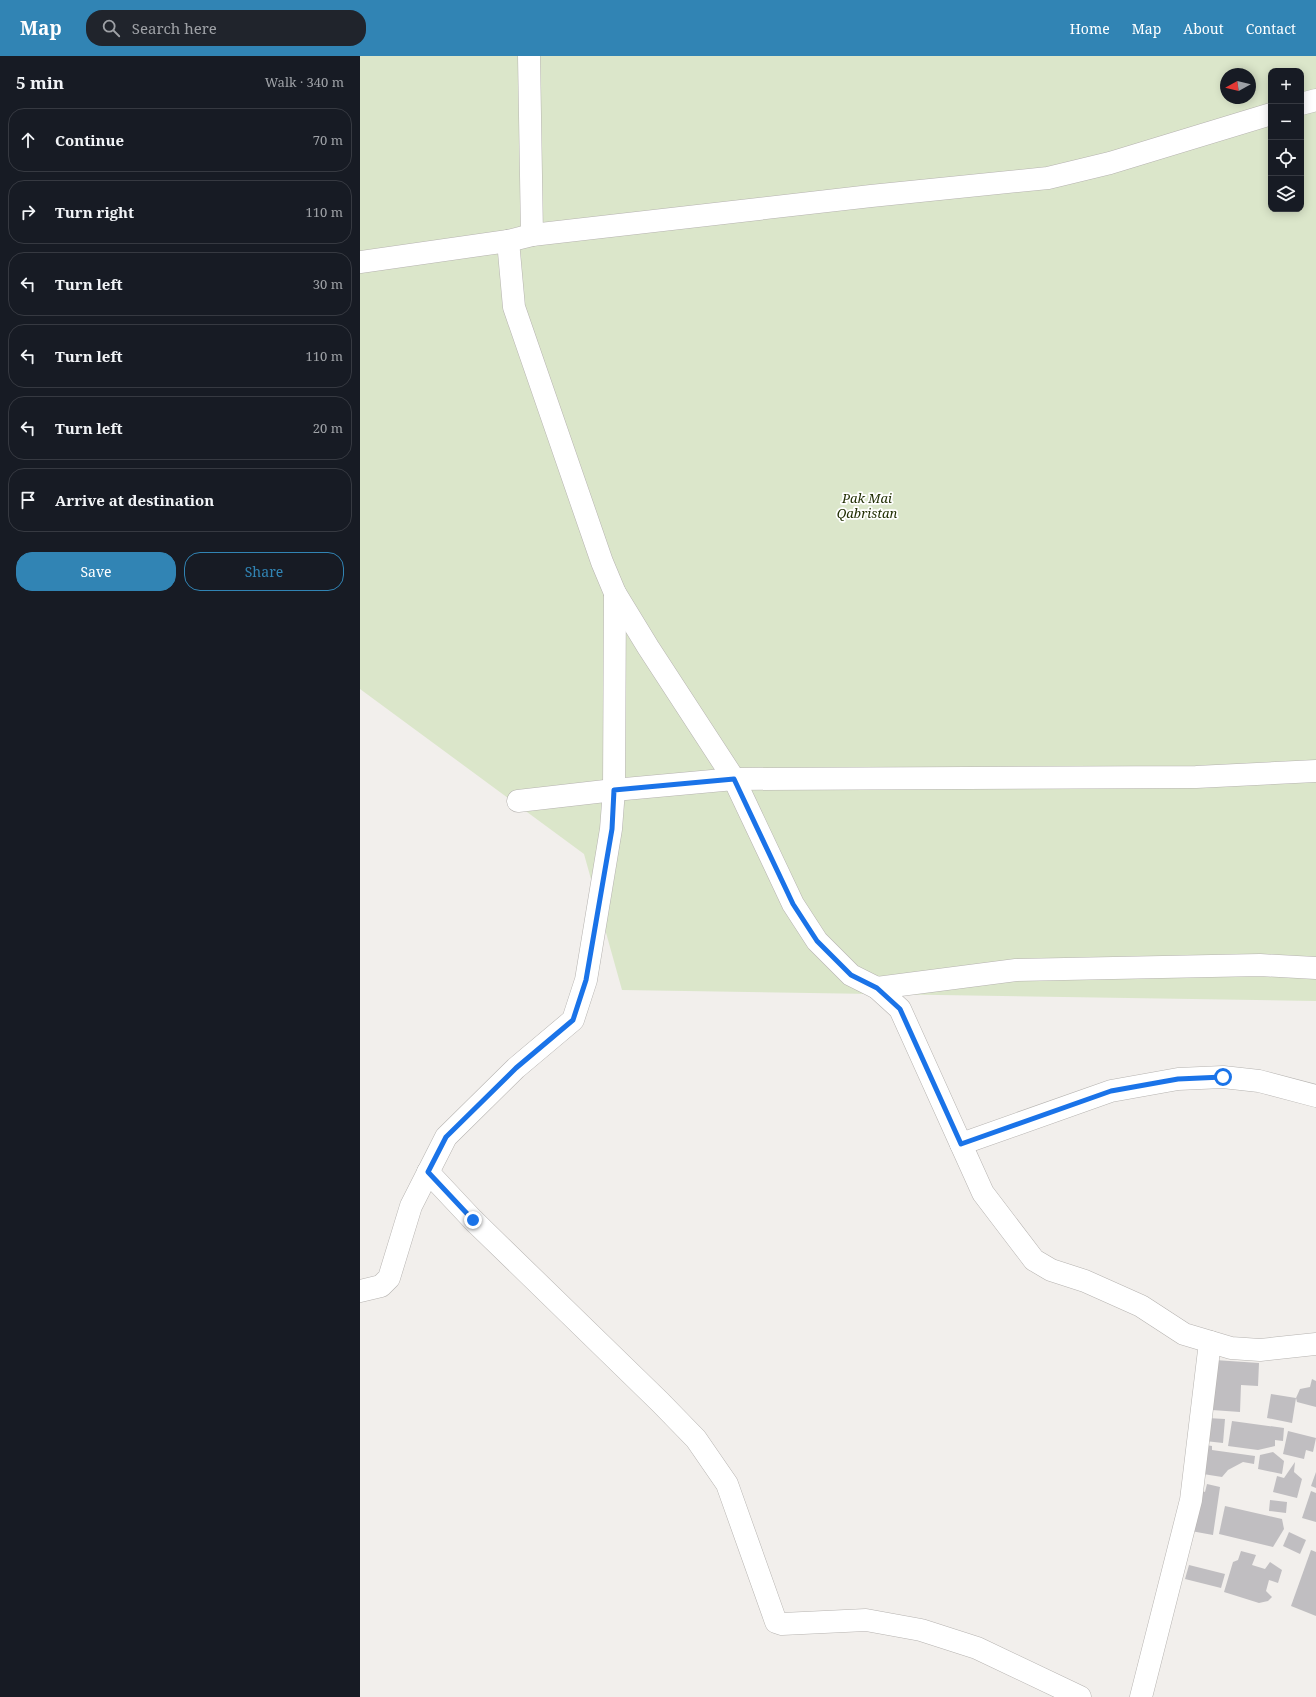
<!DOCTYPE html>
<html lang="en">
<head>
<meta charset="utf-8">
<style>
  body { margin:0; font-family:"Noto Serif",serif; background:#20242c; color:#f1f3f6 }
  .controls { position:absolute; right:12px; top:12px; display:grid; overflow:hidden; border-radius:8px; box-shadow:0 2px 10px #0003 }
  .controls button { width:36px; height:36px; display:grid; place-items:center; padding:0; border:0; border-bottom:1px solid #363941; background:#171b24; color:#f1f3f6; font:20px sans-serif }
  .compass { position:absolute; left:860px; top:12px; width:36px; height:36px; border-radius:50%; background:#171b24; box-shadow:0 2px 10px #0003; rotate:262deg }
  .stop { position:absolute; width:12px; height:12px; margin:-9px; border:3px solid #1a73e8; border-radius:50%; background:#fff }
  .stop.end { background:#1a73e8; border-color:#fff; box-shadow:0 1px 4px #0008 }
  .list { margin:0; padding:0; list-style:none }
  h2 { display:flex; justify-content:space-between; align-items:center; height:52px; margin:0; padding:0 16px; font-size:17px }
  h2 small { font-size:13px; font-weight:400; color:#9ea1a6 }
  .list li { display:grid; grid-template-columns:26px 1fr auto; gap:12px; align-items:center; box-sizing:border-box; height:64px; margin:0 8px 8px; padding:0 8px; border:1px solid #363941; border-radius:16px }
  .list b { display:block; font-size:15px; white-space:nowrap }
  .list em { font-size:13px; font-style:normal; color:#9ea1a6 }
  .actions { display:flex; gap:8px; padding:12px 16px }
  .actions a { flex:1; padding:9px 0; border:1px solid #3184b4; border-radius:16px; text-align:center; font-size:14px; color:#3184b4 }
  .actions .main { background:#3184b4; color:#fff }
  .icon { flex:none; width:22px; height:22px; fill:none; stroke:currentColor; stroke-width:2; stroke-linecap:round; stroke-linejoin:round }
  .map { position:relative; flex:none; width:956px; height:1641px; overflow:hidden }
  header { display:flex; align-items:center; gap:24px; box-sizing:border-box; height:56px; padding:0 20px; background:#3184b4; color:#fff }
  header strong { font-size:19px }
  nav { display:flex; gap:22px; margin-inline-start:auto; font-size:14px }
  .search { width:280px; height:36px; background:#20242c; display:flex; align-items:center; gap:10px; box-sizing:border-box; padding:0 14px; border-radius:16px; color:#9ea1a6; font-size:15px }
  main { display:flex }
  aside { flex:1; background:#171b24 }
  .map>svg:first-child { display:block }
</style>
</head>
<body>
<header>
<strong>Map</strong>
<div class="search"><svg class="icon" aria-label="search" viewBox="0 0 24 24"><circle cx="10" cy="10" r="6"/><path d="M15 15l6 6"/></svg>Search here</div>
<nav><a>Home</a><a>Map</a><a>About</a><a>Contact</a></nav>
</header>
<main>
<aside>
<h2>5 min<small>Walk · 340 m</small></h2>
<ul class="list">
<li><svg class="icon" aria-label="ahead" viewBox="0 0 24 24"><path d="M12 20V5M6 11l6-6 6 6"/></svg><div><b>Continue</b></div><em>70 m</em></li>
<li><svg class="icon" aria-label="right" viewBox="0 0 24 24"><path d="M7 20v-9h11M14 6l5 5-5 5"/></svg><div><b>Turn right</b></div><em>110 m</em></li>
<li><svg class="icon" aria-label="left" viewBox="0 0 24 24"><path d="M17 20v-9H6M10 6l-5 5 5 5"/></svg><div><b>Turn left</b></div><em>30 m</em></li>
<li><svg class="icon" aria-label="left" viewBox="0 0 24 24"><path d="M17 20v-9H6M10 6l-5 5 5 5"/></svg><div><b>Turn left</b></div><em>110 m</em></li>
<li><svg class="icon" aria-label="left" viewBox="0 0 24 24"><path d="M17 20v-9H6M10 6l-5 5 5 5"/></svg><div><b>Turn left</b></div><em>20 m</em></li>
<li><svg class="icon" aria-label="arrive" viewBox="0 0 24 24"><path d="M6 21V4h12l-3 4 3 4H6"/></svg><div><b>Arrive at destination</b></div></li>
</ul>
<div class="actions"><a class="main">Save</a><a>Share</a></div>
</aside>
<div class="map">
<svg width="956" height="1641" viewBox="0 0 956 1641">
  <rect width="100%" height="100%" fill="#f2efec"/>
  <!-- green -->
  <path fill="#dbe6ca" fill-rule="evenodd" d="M 0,0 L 956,0 L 956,945 L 262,934 L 224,798 L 0,633 ZM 911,15 L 941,15 L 941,153 L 911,153 ZM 866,18 L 890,18 L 890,42 L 866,42 Z"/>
  <!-- building -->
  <g fill="#c0bec1">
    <path d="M 855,1304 L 899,1307 L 898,1330 L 881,1329 L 880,1356 L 852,1354 Z"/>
    <path d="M 952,1323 L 956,1325 L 956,1351 L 937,1346 L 936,1342 L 940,1333 L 950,1331 Z"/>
    <path d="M 911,1338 L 936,1342 L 932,1367 L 907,1362 Z"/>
    <path d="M 847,1362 L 865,1363 L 863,1387 L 845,1385 Z"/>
    <path d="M 872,1365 L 924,1372 L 923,1385 L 915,1384 L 915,1390 L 898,1394 L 868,1390 Z"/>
    <path d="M 928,1375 L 956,1382 L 953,1396 L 946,1394 L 944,1403 L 923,1398 Z"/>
    <path d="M 846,1389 L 852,1390 L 852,1394 L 895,1400 L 894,1408 L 883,1406 L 868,1414 L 862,1421 L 843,1418 Z"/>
    <path d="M 913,1396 L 924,1405 L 922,1418 L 898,1413 L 900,1399 Z"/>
    <path d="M 935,1406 L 934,1416 L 942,1423 L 937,1442 L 913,1436 L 917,1420 L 924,1422 Z"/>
    <path d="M 956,1416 L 956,1432 L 951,1430 Z"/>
    <path d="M 847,1428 L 860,1431 L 853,1479 L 831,1475 L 839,1434 L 845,1436 Z"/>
    <path d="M 951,1435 L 956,1437 L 956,1466 L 942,1462 Z"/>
    <path d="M 910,1444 L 927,1446 L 926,1457 L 909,1455 Z"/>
    <path d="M 865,1450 L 922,1463 L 924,1473 L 913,1491 L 859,1478 Z"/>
    <path d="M 929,1476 L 946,1484 L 940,1498 L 923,1490 Z"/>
    <path d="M 951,1494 L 956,1496 L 956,1560 L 931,1550 Z"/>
    <path d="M 881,1495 L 896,1499 L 892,1509 L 905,1513 L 910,1506 L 922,1514 L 918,1527 L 909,1524 L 906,1535 L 912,1541 L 908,1545 L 899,1547 L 864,1536 L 873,1506 L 878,1504 Z"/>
    <path d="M 829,1509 L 865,1518 L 861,1532 L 825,1523 Z"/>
  </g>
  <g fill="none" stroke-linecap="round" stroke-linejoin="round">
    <defs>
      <g id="street">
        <path d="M 169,0 L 172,179"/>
        <path d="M 941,48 L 956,44"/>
        <path d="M 148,185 L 154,251 L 242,506 L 255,537 L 288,591 L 374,723 L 433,848 L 457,885 L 491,919 L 517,932 L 540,953 L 623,1137 L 674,1204 L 691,1214 L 725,1225 L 781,1250 L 824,1278 L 871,1292 L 900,1294 L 956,1288"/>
        <path d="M 0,206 L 148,185 L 172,179 L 511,140 L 688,122 L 750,107 L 911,58"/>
        <path d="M 158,745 L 254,734 L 374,723 L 836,721 L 956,715"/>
        <path d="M 517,932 L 656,914 L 900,909 L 956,912"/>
        <path d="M 601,1088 L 751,1035 L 818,1023 L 863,1021 L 899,1025 L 956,1040"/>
        <path d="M 68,1116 L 113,1164 L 300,1346 L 336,1383 L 367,1428 L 416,1566 L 422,1568 L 506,1564 L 561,1574 L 617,1592 L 720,1641"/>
        <path d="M 0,1235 L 21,1230 L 29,1222 L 51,1150 L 86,1081 L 156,1012 L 213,964 L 226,924 L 251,773 L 254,734 L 255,537"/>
        <path d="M 781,1641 L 831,1444 L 850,1286"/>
      </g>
    </defs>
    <!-- street casing -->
    <use href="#street" stroke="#b6b3b0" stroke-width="23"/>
    <!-- street -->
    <use href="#street" stroke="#fff" stroke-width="22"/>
  </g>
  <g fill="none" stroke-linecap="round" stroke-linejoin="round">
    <!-- route -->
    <path stroke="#1a73e8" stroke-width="5" d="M 113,1164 L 68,1116 L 86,1081 L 156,1012 L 213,964 L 226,924 L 252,773 L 254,734 L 374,723 L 433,848 L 457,885 L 491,919 L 517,932 L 540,953 L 601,1088 L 751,1035 L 818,1023 L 863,1021"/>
  </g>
  <g text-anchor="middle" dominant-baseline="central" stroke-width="3.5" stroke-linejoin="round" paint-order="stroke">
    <!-- park labels -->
    <g font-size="13" font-style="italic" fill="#212f03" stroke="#fff">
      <text x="507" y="442">Pak Mai<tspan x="507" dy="15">Qabristan</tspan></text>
    </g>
  </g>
</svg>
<div class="controls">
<button>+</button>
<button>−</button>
<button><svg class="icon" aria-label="locate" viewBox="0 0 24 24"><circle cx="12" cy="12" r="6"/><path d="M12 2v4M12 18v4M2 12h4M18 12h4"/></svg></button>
<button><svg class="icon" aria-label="layers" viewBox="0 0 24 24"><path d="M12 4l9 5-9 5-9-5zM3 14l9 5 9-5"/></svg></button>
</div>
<svg class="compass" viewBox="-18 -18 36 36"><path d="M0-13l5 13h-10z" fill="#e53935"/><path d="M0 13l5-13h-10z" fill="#9ea1a6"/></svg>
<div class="stop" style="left:863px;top:1021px"></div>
<div class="stop end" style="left:113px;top:1164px"></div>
</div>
</main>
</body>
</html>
